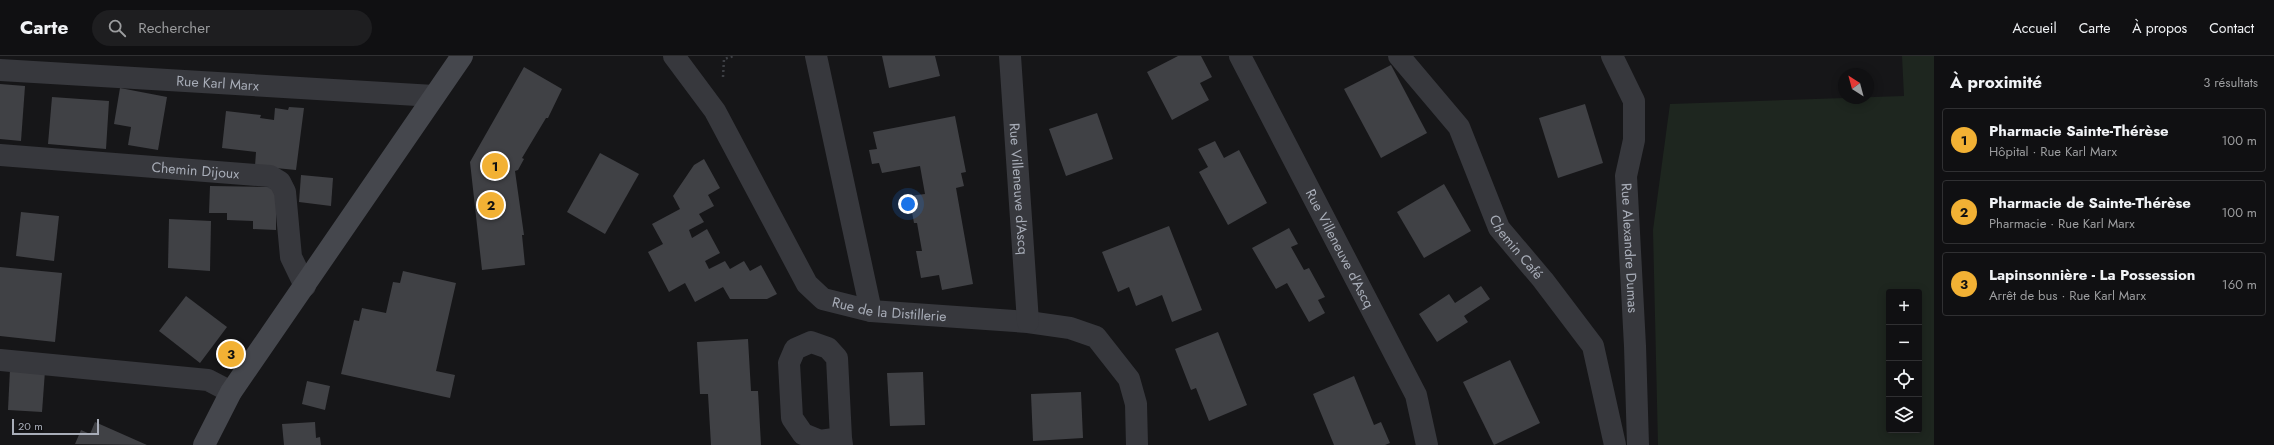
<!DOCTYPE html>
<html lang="fr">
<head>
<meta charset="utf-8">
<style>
  body { margin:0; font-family:Jost,sans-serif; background:#1e1e20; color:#f1f3f6 }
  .controls { position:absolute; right:12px; bottom:12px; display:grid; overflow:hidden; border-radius:4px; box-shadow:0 2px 10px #0003 }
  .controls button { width:36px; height:36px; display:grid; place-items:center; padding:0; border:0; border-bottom:1px solid #303032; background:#101012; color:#f1f3f6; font:20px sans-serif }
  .compass { position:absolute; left:1838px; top:12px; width:36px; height:36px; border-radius:50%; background:#101012; box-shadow:0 2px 10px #0003; rotate:324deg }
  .scale { position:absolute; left:12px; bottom:10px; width:87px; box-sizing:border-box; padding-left:4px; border:2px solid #a8adb8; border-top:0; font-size:11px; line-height:14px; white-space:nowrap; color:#a8adb8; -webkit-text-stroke:3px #111113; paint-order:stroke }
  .you { position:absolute; left:908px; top:148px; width:14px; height:14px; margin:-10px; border:3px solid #fff; border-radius:50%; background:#1a73e8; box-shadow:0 0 0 6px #1a73e833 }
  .badge { display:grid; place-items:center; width:26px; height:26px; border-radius:50%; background:#f2b134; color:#111; font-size:13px; font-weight:700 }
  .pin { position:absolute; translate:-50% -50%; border:2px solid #fff; box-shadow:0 1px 4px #0006 }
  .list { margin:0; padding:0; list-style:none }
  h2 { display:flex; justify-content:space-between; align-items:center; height:52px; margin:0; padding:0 16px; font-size:17px }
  h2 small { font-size:13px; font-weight:400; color:#9c9d9f }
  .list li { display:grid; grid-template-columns:26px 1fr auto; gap:12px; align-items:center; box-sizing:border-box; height:64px; margin:0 8px 8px; padding:0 8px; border:1px solid #303032; border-radius:4px }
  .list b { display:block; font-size:15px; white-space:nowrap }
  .list p { margin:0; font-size:13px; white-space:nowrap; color:#9c9d9f }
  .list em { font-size:13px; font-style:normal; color:#9c9d9f }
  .icon { flex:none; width:22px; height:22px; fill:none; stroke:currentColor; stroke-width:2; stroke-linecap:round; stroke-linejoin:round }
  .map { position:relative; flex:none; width:1934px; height:389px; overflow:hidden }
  header { display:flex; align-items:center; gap:24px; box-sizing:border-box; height:56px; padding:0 20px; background:#101012; border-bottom:1px solid #303032 }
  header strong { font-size:19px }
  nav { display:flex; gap:22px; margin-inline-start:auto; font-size:14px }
  .search { width:280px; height:36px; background:#1e1e20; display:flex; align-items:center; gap:10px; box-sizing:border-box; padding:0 14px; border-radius:22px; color:#9c9d9f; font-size:15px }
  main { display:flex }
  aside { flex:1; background:#101012 }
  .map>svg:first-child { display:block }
</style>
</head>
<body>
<header>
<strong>Carte</strong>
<div class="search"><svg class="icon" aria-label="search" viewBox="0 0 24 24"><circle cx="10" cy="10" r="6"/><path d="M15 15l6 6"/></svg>Rechercher</div>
<nav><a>Accueil</a><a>Carte</a><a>À propos</a><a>Contact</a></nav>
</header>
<main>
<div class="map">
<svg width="1934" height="389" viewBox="0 0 1934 389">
  <rect width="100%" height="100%" fill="#161618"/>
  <!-- green -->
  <path fill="#1e261f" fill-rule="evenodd" d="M 1902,0 L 1934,0 L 1934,389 L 1658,389 L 1653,174 L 1670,48 L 1904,40 ZM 1889,236 L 1919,236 L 1919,374 L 1889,374 Z"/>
  <!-- building -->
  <g fill="#404145">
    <path d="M 882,0 L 935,0 L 940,20 L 889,32 Z"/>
    <path d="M 1178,0 L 1201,0 L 1212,21 L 1200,27 L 1209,44 L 1172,64 L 1147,16 Z"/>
    <path d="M 1391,9 L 1427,77 L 1381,102 L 1344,33 Z"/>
    <path d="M 524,11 L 562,33 L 548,62 L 546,62 L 522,102 L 524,103 L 518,114 L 515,115 L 524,179 L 522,179 L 525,209 L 482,214 L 470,106 Z"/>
    <path d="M 0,28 L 25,30 L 21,85 L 0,83 Z"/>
    <path d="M 120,32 L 167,41 L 158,94 L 128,89 L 131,71 L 114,68 Z"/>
    <path d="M 52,41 L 109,45 L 106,93 L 48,88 Z"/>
    <path d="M 1585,48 L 1603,107 L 1558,122 L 1539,62 Z"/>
    <path d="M 289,51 L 304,52 L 296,114 L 255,110 L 256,96 L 222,92 L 226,55 L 261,59 L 260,62 L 274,64 L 275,52 L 288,54 Z"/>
    <path d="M 1097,57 L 1113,103 L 1066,120 L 1049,73 Z"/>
    <path d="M 955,60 L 966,116 L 961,117 L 964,130 L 956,132 L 973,228 L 942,234 L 939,219 L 921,222 L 916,195 L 922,195 L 917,167 L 914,167 L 909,140 L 925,138 L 920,110 L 882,117 L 879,107 L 872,108 L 869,94 L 877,93 L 873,76 Z"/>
    <path d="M 1215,85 L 1224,102 L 1239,94 L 1267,147 L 1228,169 L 1199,116 L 1208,111 L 1198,93 Z"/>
    <path d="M 600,97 L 639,118 L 605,178 L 567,156 Z"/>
    <path d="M 704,103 L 720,132 L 708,139 L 714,150 L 699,158 L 704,166 L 689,174 L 692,182 L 707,173 L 720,197 L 705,205 L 709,213 L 725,205 L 730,213 L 744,205 L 750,215 L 761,209 L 777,238 L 767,243 L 730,243 L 723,231 L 695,246 L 685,227 L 669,236 L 648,196 L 663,188 L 652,168 L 680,153 L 673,140 L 694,109 Z"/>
    <path d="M 301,119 L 333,122 L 331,150 L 299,146 Z"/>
    <path d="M 1444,128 L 1471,175 L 1424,202 L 1397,156 Z"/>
    <path d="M 210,130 L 276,131 L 276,174 L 253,173 L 253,165 L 227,164 L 227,157 L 209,157 Z"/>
    <path d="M 21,156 L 59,160 L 54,205 L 16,200 Z"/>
    <path d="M 169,163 L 211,165 L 210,215 L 168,212 Z"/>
    <path d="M 1169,170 L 1202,254 L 1172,266 L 1162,239 L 1136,250 L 1129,231 L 1118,236 L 1102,196 Z"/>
    <path d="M 1289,172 L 1298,188 L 1291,191 L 1304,214 L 1309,212 L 1325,241 L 1318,244 L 1325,257 L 1309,266 L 1287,227 L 1276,233 L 1252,192 Z"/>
    <path d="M 0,211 L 62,217 L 55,286 L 0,280 Z"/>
    <path d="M 403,215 L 456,227 L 436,315 L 455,319 L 450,342 L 341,318 L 354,264 L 359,265 L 362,252 L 386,257 L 393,226 L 400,227 Z"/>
    <path d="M 1481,230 L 1490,243 L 1464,260 L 1468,266 L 1437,286 L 1419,258 L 1449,238 L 1455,247 Z"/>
    <path d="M 186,240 L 227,271 L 200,307 L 159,275 Z"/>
    <path d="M 1218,276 L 1247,349 L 1209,365 L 1196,332 L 1191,334 L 1175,293 Z"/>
    <path d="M 748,283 L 751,335 L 758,335 L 761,389 L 711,389 L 708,338 L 700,338 L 697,286 Z"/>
    <path d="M 1510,304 L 1540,367 L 1494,389 L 1463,326 Z"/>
    <path d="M 10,313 L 45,315 L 42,356 L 8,354 Z"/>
    <path d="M 923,316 L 925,369 L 890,370 L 887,317 Z"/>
    <path d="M 1354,320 L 1374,369 L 1381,366 L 1390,387 L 1385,389 L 1334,389 L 1313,338 Z"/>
    <path d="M 307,325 L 330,330 L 325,354 L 302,348 Z"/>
    <path d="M 1081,336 L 1083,382 L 1033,385 L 1031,338 Z"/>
    <path d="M 95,366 L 147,389 L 75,388 L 81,374 L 90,378 Z"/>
    <path d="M 315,366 L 316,382 L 320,381 L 321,389 L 284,389 L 282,368 Z"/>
  </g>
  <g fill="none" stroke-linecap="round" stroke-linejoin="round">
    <!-- path -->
    <path stroke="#3d3f44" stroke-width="2.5" stroke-dasharray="2 3" stroke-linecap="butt" d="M 723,21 L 724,3 L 734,0"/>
    <!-- street -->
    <g stroke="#37383d" stroke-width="22">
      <path id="s1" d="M 674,0 L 715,55 L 807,228 L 823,243 L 871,255 L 1028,266 L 1070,272 L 1096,281 L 1129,323 L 1136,348 L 1137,389"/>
      <path d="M 816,0 L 871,255"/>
      <path id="s2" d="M 1010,0 L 1028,266"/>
      <path id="s3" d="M 1240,0 L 1416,339 L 1427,389"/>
      <path id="s4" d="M 1399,0 L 1459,71 L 1499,172 L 1543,224 L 1593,290 L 1615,389"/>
      <path id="s5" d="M 1612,0 L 1634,45 L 1634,84 L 1626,120 L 1635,290 L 1638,389"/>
      <path id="s6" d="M 0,14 L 434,40"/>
      <path id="s7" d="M 0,99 L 270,120 L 280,126 L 285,136 L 291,201 L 305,230"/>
      <path d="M 0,304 L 208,324 L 231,336"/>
      <path d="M 841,382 L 820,385 L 803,378 L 792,362 L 789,307 L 795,293 L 811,286 L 828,292 L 837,302 L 841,382 L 842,389"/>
    </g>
    <!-- secondary -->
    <path stroke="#45474d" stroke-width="22" d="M 204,389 L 231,336 L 462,0"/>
  </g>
  <g text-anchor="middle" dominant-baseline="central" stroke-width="3" stroke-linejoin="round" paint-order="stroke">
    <!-- street labels -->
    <g font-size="14" fill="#a8adb8" stroke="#111113">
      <text stroke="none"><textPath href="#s6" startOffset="218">Rue Karl Marx</textPath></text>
      <text stroke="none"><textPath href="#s7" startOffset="196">Chemin Dijoux</textPath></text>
      <text stroke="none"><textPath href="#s2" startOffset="133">Rue Villeneuve d'Ascq</textPath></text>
      <text stroke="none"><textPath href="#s4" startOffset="227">Chemin Café</textPath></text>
      <text stroke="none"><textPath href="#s3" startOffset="217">Rue Villeneuve d'Ascq</textPath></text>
      <text stroke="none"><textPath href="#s5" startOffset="198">Rue Alexandre Dumas</textPath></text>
      <text stroke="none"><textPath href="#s1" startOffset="354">Rue de la Distillerie</textPath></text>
    </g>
  </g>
</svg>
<div class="controls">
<button>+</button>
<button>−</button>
<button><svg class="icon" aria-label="locate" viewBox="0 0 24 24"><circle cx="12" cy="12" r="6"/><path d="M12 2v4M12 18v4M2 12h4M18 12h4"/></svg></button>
<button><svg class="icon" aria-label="layers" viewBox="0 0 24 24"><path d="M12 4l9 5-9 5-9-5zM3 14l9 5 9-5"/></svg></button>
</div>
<svg class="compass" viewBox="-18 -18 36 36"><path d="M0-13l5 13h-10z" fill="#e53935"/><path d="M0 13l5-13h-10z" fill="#9c9d9f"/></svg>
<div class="scale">20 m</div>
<div class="you"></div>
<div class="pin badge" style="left:495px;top:110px">1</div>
<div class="pin badge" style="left:491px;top:149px">2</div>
<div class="pin badge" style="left:231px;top:298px">3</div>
</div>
<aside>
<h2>À proximité<small>3 résultats</small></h2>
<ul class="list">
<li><span class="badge">1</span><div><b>Pharmacie Sainte-Thérèse</b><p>Hôpital · Rue Karl Marx</p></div><em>100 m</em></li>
<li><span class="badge">2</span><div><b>Pharmacie de Sainte-Thérèse</b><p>Pharmacie · Rue Karl Marx</p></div><em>100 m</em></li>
<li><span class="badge">3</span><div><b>Lapinsonnière - La Possession</b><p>Arrêt de bus · Rue Karl Marx</p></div><em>160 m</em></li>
</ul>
</aside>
</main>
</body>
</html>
